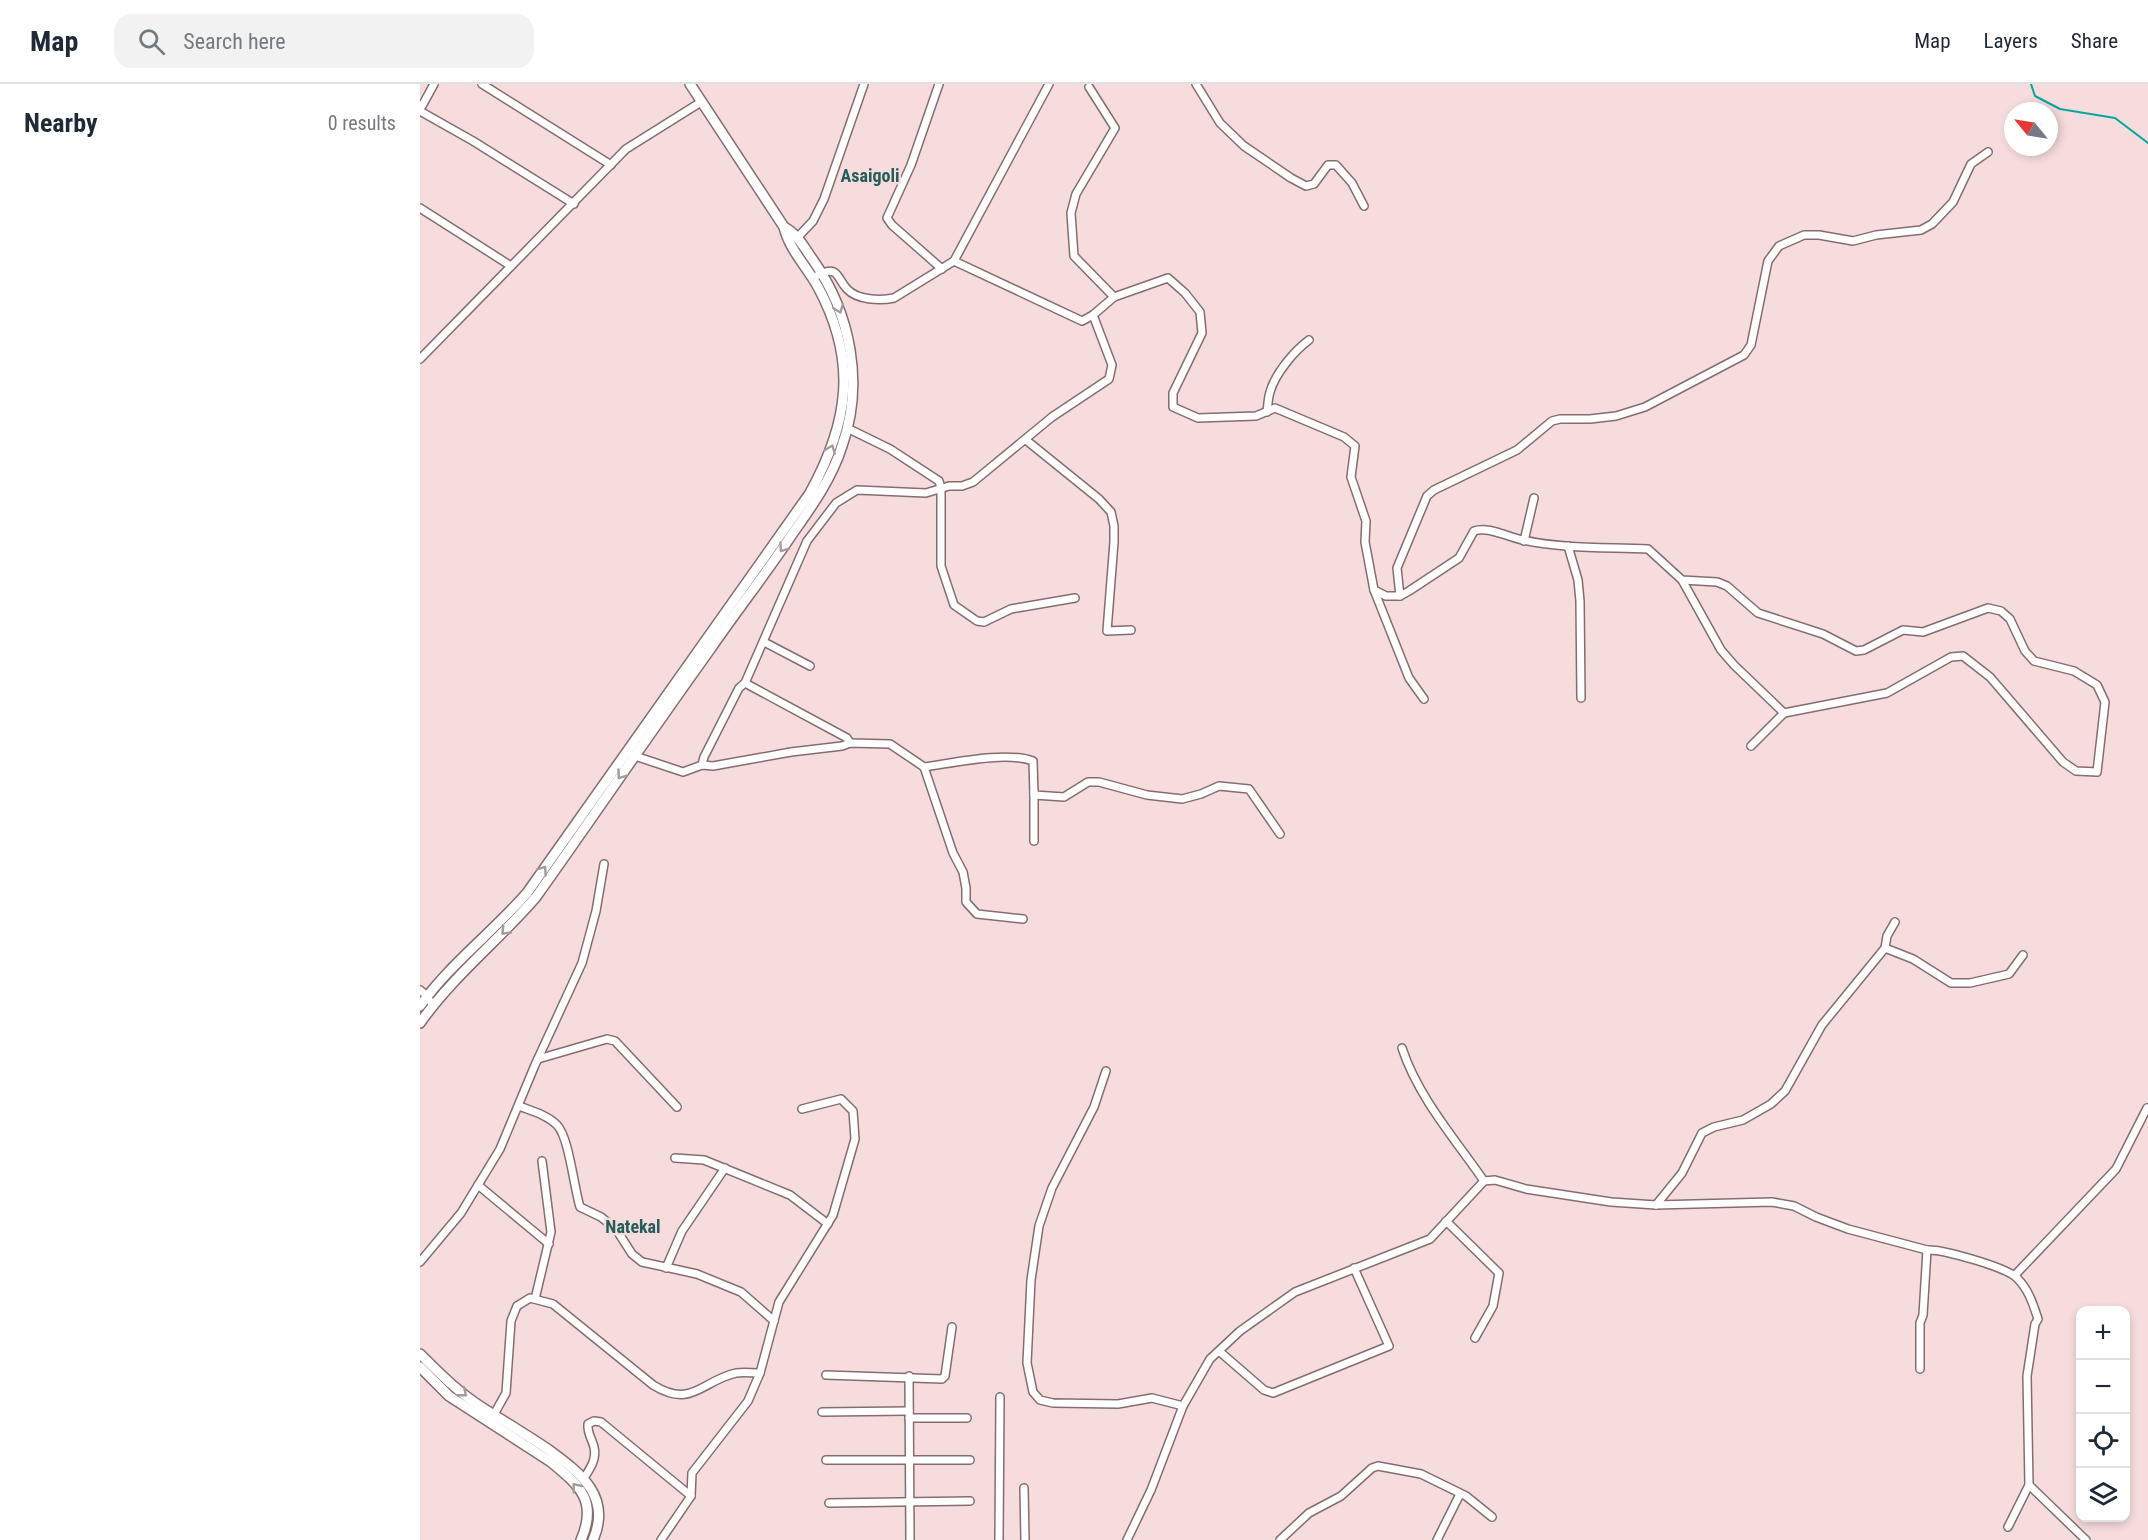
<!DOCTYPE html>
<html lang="en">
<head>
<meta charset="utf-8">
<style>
  body { margin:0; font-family:"Roboto Condensed",sans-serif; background:#f2f2f3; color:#1f2937 }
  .controls { position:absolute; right:18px; bottom:18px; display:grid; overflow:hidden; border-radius:12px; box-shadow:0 3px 9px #0003 }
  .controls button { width:54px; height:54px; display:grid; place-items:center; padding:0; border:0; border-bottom:2px solid #e0e1e3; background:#fff; color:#1f2937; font:30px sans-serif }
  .compass { position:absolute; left:1584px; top:18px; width:54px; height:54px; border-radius:50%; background:#fff; box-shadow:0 3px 9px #0003; rotate:300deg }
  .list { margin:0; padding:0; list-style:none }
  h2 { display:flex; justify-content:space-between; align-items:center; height:78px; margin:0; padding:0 24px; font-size:26px }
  h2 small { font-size:20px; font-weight:400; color:#747a83 }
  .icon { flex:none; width:33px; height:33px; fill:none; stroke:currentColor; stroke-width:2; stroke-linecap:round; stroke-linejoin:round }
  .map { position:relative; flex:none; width:1728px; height:1456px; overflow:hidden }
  header { display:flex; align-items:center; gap:36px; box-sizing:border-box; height:84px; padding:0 30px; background:#fff; border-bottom:2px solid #e0e1e3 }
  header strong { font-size:28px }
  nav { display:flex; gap:33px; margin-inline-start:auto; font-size:21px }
  .search { width:420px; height:54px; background:#f2f2f3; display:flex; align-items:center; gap:15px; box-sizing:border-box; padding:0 21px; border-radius:18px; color:#747a83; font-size:22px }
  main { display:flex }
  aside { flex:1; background:#fff }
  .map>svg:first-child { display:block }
</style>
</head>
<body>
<header>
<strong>Map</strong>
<div class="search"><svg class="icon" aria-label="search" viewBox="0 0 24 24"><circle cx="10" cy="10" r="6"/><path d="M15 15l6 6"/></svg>Search here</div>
<nav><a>Map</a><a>Layers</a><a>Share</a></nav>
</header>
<main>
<aside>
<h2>Nearby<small>0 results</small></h2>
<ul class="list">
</ul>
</aside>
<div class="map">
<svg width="1728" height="1456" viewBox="0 0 1728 1456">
  <rect width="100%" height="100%" fill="#f7dcdd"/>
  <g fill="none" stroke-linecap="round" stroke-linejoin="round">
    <!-- stream -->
    <path stroke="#04a79e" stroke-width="2" d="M 1611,0 L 1615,12 L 1640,25 L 1695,34 L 1728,59"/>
    <defs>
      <g id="minor">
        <path d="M 62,0 L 191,81"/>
        <path d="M 519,0 L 491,81 L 467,134 L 472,141 L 522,185"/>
        <path d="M 776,0 L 800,39 L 824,62 L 871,94 L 886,102 L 894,100 L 908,81 L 916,81 L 932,99 L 944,122"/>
        <path d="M 669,3 L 695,44 L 656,110 L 651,129 L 654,172 L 694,213"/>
        <path d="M 2,22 L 14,0"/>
        <path d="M 0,27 L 53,57 L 154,120"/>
        <path d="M 0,124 L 91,182"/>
        <path d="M 377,154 L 393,137 L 404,115 L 444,0"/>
        <path d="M 534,177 L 662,237 L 673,231 L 694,213 L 748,194 L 765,209 L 780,228 L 782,249 L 753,309 L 753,323 L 778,334 L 836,332 L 855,324 L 924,353 L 935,362 L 931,393 L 946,437 L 945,458 L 954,506 L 966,512 L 980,512 L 989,507 L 1039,474 L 1054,447 C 1069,442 1087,453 1103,456 C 1143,465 1187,463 1228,465 L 1262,496 L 1297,498 L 1307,502 L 1338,529 L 1403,550 L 1436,567 L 1444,566 L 1483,546 L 1503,548 L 1568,524 L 1581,527 L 1590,535 L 1605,567 L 1614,577 L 1654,587 L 1677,601 L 1685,618 L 1677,688 L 1656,687 L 1643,678 L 1570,593 L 1543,572 L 1531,573 L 1467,609 L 1364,629 L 1331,662"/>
        <path d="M 398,191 C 419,181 416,193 427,205 C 437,216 460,217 474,214 L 534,177 L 629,0"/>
        <path d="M 0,275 L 206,65 L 281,18"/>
        <path d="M 847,328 C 848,321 848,314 850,308 C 855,290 874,267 889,256"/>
        <path d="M 427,344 L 470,365 L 519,397 L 521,404 L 521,482 L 534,521 L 557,537 L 564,538 L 591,525 L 655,514"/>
        <path d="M 606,356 L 679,415 L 691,428 L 694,442 L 694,458 L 687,547 L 711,546"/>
        <path d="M 1104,457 L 1114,414"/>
        <path d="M 1148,462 L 1158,496 L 1160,517 L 1161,614"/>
        <path d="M 1262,496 L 1301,566 L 1314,581 L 1364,629"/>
        <path d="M 954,506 L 989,594 L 1004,615"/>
        <path d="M 980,512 L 977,484 L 1007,412 L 1014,406 L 1097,366 L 1132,337 L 1140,335 L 1170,335 L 1196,332 L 1225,323 L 1324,271 L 1331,261 L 1348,177 L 1359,162 L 1384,151 L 1399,151 L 1433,157 L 1456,151 L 1501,146 L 1512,140 L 1533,118 L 1551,80 L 1568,68"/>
        <path d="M 344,558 L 390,582"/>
        <path d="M 325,599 L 427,654 L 430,659"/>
        <path d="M 212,671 L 263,688 L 282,681 L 293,682 L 371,668 L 422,662 L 430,659 L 470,660 L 504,683 L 533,769 L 543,788 L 546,804 L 546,818 L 557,830 L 603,835"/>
        <path d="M 282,681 L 284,673 L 319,604 L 325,599 L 387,457 L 416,419 L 437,406 L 506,409 L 529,402 L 542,402 L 553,398 L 632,333 L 689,295 L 692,281 L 673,231"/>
        <path d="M 504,683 C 533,679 586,667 613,677 L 614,711 L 644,713 L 668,698 L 679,698 L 727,711 L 762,715 L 781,710 L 799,702 L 829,705 L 860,750"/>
        <path d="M 614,707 L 614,757"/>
        <path d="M 1465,864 L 1493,875 L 1531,899 L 1550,899 L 1589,890 L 1603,871"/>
        <path d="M 0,906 L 7,912 L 13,922"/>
        <path d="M 982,964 C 998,1013 1035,1055 1064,1097"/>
        <path d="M 118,975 L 187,955 L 195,957 L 257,1023"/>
        <path d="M 686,987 L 674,1023 L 632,1104 L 619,1142 L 611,1196 L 607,1279 L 613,1308 L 620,1316 L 633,1319 L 698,1320 L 732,1314 L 763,1322"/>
        <path d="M 99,1022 C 112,1027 127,1031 137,1041 C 149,1053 154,1104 160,1123 L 181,1133 L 196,1145 L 212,1170 L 222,1178 L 277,1190 L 321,1208 L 354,1237"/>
        <path d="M 255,1074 L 284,1076 L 370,1111 L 408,1140"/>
        <path d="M 58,1101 L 129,1160"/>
        <path d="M 1236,1121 L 1262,1089 L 1282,1049 L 1294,1043 L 1323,1036 L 1351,1020 L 1365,1007 L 1402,941 L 1465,864 L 1467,852 L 1475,838"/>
        <path d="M 1026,1137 L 1079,1189 L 1073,1222 L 1055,1254"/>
        <path d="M 0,1178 L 41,1129 L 80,1065 L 115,981 L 162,879 L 176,827 L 184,780"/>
        <path d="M 246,1184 L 262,1147 L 305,1084"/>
        <path d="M 1595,1191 L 1696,1085 L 1727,1024"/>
        <path d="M 115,1215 L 131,1148 L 122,1077"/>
        <path d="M 799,1267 L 844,1306 L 853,1309 L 969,1262 L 934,1184"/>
        <path d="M 1500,1285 L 1500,1239 L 1503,1231 L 1507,1166"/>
        <path d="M 406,1291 L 522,1295 L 525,1292 L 532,1243"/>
        <path d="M 489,1292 L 490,1456"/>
        <path d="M 402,1328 L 489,1327"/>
        <path d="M 72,1334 L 86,1309 L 91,1237 L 97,1222 L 110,1214 L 133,1220 L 233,1301 C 272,1325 281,1297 316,1289 C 323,1288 333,1289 340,1289"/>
        <path d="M 489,1334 L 547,1334"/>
        <path d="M 406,1376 L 550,1376"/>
        <path d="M 164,1394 C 170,1385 177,1375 174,1363 C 172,1355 167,1349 168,1340 L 174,1337 L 181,1338 L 271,1412"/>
        <path d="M 1609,1401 L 1666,1456"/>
        <path d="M 604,1404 L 605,1456"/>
        <path d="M 409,1419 L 550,1417"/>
        <path d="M 241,1456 L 271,1412 L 272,1389 L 328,1317 L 340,1289 L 359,1218 L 413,1131 L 435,1055 L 433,1027 L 421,1015 L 382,1025"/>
        <path d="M 579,1456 L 580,1313"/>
        <path d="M 707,1456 L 731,1406 L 763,1322 L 790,1275 L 820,1247 L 875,1208 L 1010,1155 L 1064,1097 L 1075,1096 L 1106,1105 L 1191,1118 L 1236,1121 L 1352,1118 L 1374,1122 L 1396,1133 L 1428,1145 L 1507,1166 C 1522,1165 1586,1183 1597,1194 C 1609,1206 1613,1220 1618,1235 L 1615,1240 L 1607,1292 L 1609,1401 L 1588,1443"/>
        <path d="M 860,1456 L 889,1429 L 921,1412 L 952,1384 L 958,1382 L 1001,1390 L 1046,1412 L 1072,1433"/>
        <path d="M 1017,1456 L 1040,1410"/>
      </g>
      <g id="secondary">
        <path d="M 0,922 C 30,880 73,848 107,809 L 390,409 C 429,338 438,277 398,203 C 387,183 369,165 364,143 L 270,0"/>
        <path d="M 0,939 C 33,892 79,856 116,813 C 175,730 232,646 291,564 C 318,525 347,488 373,449 C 392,422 412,394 422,362 C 444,300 431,230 393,176 C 384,164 378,150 364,143"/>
        <path d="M 0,1270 C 20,1290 39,1309 63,1324 C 85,1338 107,1351 129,1366 C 160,1389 192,1412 173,1456"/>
        <path d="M 0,1283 L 29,1312 L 131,1378 C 160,1402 178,1417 161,1456"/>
      </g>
    </defs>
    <!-- minor casing -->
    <use href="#minor" stroke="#856d6f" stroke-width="10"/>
    <!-- secondary casing -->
    <use href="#secondary" stroke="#856d6f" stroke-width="12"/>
    <!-- minor -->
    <use href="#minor" stroke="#fff" stroke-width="7"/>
    <!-- secondary -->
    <use href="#secondary" stroke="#fff" stroke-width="9"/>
  </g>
  <!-- one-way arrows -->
  <defs><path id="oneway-chevron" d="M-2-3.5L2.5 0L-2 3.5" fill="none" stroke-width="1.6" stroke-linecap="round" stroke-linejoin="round" transform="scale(1.5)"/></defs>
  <g stroke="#a09c9c">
    <use href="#oneway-chevron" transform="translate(419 225) rotate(69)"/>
    <use href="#oneway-chevron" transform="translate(411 365) rotate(-69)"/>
    <use href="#oneway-chevron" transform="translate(363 464) rotate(125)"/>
    <use href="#oneway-chevron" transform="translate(201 691) rotate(125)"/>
    <use href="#oneway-chevron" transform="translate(123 786) rotate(-55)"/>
    <use href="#oneway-chevron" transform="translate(85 847) rotate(134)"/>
    <use href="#oneway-chevron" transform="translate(43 1309) rotate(38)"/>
    <use href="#oneway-chevron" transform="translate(156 1403) rotate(-129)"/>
  </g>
  <g text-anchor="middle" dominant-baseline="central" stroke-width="5" stroke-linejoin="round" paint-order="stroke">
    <!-- quarter labels -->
    <g font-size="18" font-weight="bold" fill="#245d59" stroke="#f7dcdd">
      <text x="450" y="91">Asaigoli</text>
      <text x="213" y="1142">Natekal</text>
    </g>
  </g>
</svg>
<div class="controls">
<button>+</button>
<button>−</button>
<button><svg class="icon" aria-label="locate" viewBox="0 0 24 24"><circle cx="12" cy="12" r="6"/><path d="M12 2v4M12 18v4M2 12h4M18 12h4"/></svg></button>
<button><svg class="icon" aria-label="layers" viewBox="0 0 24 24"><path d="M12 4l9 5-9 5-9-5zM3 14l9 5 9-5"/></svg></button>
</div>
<svg class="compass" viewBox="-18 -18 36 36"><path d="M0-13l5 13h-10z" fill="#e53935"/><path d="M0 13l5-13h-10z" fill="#747a83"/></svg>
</div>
</main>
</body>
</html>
